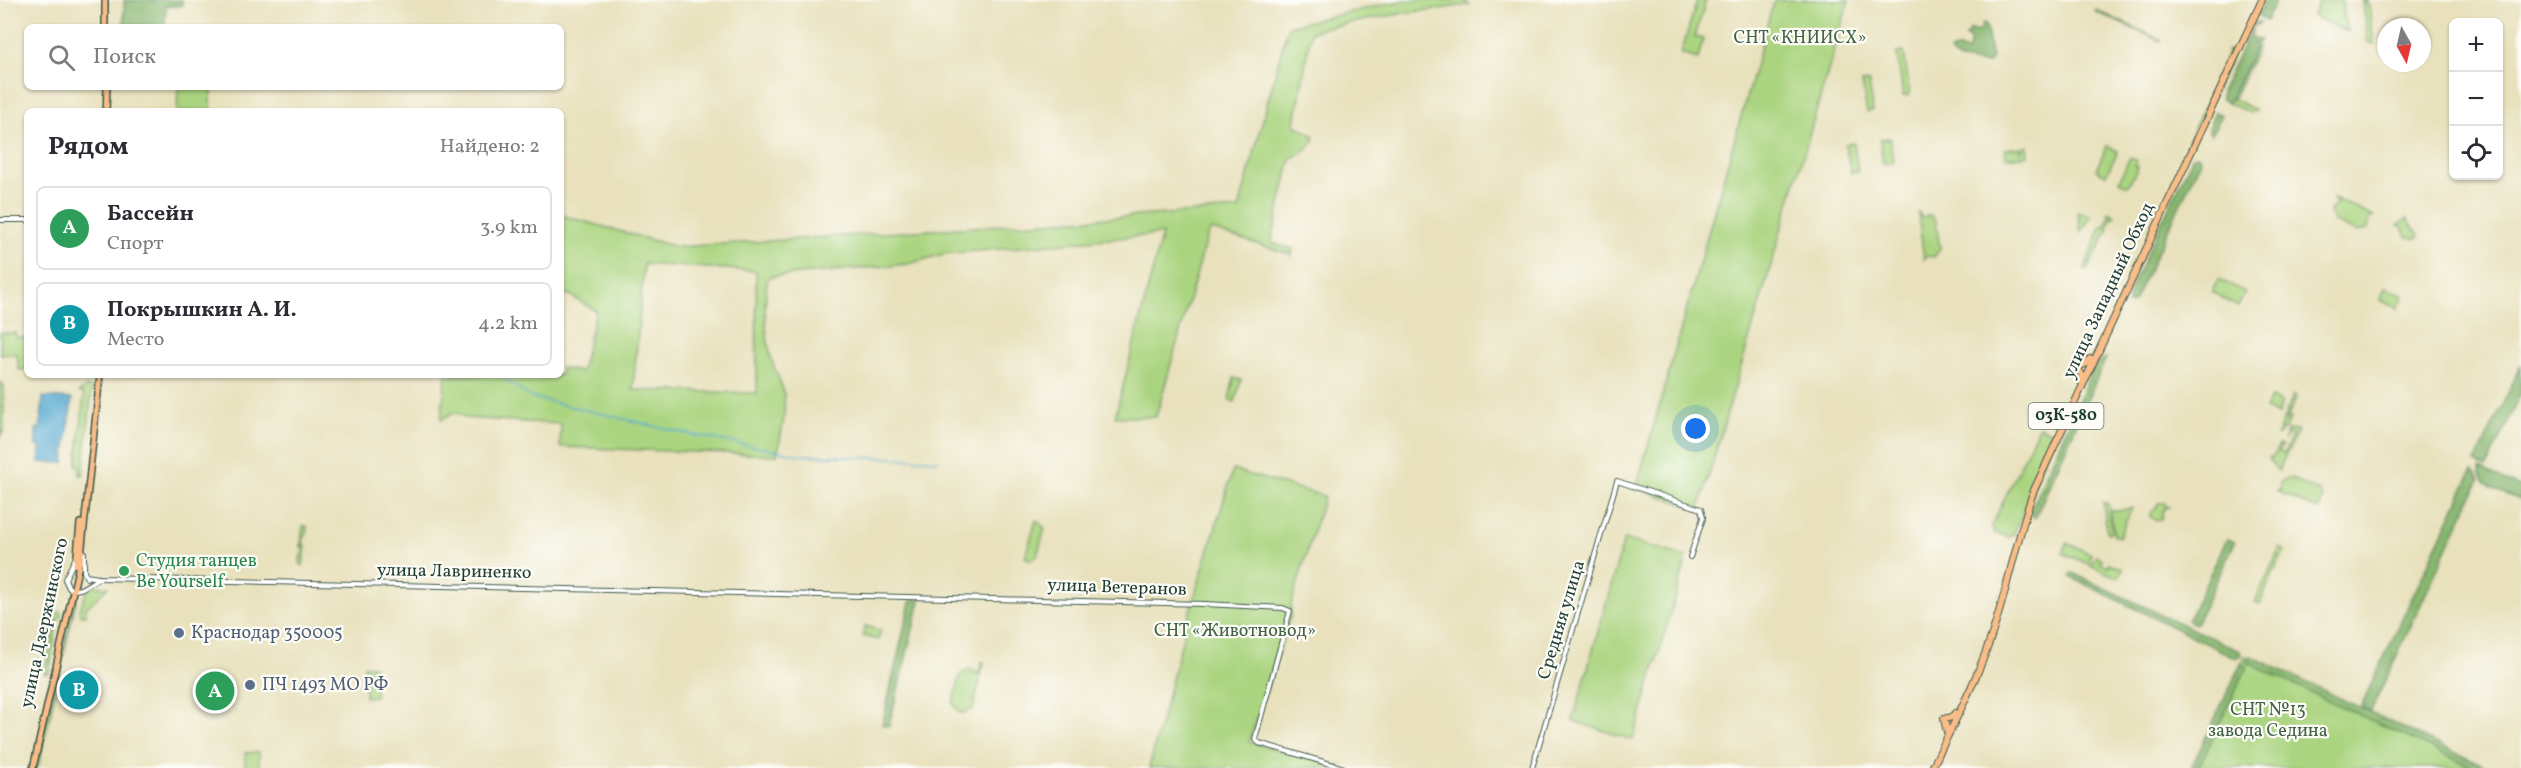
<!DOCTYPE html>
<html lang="ru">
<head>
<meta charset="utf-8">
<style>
  body { margin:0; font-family:Vollkorn,serif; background:#f2f2f3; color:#2b2b33 }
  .controls { position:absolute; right:18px; top:18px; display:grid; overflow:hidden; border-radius:9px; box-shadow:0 2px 4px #0004 }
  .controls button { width:54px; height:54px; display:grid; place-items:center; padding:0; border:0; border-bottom:2px solid #e1e1e2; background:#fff; color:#2b2b33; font:30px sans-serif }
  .compass { position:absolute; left:2377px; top:18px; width:54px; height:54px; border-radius:50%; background:#fff; box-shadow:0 2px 4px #0004; rotate:172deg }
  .you { position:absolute; left:1696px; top:429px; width:21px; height:21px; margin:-15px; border:4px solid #fff; border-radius:50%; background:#1a73e8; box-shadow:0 0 0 9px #1a73e833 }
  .badge { display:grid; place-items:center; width:39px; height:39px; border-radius:50%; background:#d1495b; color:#fff; font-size:20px; font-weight:700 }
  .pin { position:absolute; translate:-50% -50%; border:3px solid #fff; box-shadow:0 2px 6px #0006 }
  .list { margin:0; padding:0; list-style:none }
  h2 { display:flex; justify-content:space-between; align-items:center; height:78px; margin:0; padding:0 24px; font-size:26px }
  h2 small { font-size:20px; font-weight:400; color:#7c7c81 }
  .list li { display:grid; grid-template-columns:39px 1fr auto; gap:18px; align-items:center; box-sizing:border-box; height:84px; margin:0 12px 12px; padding:0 12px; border:2px solid #e1e1e2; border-radius:9px }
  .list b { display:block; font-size:22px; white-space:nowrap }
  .list p { margin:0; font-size:20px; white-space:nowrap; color:#7c7c81 }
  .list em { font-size:20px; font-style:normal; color:#7c7c81 }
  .icon { flex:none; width:33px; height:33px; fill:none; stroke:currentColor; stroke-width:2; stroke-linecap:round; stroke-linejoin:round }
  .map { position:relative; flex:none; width:2521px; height:768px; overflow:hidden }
  .search { position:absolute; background:#fff; box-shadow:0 2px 4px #0004; left:24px; top:24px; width:540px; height:66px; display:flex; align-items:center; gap:15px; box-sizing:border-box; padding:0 21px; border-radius:9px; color:#7c7c81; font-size:22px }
  .panel { position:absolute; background:#fff; box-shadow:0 2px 4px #0004; left:24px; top:108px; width:540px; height:270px; border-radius:9px }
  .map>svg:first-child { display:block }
</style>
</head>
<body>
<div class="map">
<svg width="2521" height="768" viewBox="0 0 2521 768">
  <rect width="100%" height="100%" fill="#fdfcf7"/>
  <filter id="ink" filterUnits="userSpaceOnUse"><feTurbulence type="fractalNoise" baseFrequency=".0167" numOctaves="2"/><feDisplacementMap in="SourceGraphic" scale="12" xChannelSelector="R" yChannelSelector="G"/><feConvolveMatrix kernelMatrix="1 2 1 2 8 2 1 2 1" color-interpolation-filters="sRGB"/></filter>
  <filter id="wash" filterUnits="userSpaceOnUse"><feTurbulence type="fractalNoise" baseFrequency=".008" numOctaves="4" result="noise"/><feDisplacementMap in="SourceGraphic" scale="24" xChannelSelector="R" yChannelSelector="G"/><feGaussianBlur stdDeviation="1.35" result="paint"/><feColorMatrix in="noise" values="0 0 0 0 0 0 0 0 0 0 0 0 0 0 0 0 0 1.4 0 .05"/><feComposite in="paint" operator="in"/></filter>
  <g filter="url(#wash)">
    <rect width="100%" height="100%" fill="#e8e1bc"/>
    <!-- green -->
    <g fill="#aad47f" stroke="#64885a" stroke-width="1.5" fill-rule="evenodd">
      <path d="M 1404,0 L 1465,0 L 1469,5 L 1404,13 L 1323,28 L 1311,32 L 1295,123 L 1297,126 L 1314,136 L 1314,141 L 1301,154 L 1291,158 L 1271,243 L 1293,249 L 1291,257 L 1290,254 L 1212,230 L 1208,233 L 1156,417 L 1115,417 L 1162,234 L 944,254 L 908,264 L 768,277 C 763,302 765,340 773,364 C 776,374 783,385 784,395 C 786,414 781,436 777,455 L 560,447 L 561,424 L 465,418 L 461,414 L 452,413 L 441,420 L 446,375 L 561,375 L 561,368 L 581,372 L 596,311 L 570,295 L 561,293 L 561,215 L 677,247 L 1239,209 L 1288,26 ZM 644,264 L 756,271 L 757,393 L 633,390 Z"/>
      <path d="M 1697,0 L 1706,0 L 1695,37 L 1703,39 L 1698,59 L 1681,54 Z"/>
      <path d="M 1774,0 L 1849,0 L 1699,509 L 1636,488 Z"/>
      <path d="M 2320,0 L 2342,0 L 2346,29 L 2349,33 L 2313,16 Z"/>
      <path d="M 2363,0 L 2368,0 L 2366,4 L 2369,6 L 2374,44 L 2368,42 L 2363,2 L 2366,3 Z"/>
      <path d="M 2096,10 L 2161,40 L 2161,41 L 2095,12 Z"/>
      <path d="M 2256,46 L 2258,47 L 2234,98 L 2232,97 Z"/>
      <path d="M 1904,52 L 1910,95 L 1903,96 L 1897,53 Z"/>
      <path d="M 1869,82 L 1873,111 L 1867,112 L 1862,83 Z"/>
      <path d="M 178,87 L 213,87 L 210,101 L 212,111 L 177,111 Z"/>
      <path d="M 2231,98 L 2255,110 L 2255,111 L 2250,113 L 2228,103 Z"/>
      <path d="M 1890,138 L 1893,162 L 1883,164 L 1880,139 Z"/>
      <path d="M 1854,143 L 1858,172 L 1851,173 L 1845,144 Z"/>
      <path d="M 2027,146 L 2028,155 L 2006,158 L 2005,149 L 2020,147 L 2021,151 L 2023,147 Z"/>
      <path d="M 2107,146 L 2118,151 L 2106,175 L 2096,170 Z"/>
      <path d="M 2130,157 L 2137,161 L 2135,165 L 2138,167 L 2128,186 L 2119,181 Z"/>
      <path d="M 2334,198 L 2374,217 L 2370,218 L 2368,229 L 2357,232 L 2333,221 L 2330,211 L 2338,202 L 2333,200 Z"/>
      <path d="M 2078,211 L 2091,216 L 2081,233 Z"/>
      <path d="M 2111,212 L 2115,217 L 2113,216 L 2107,228 L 2109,229 L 2091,262 L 2089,261 L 2091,263 L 2087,271 L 2084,270 L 2101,227 L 2104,227 L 2110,215 L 2108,213 Z"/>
      <path d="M 1918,213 L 1920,213 L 1920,218 L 1930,215 L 1936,221 L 1940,249 L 1934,257 L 1926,256 L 1924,259 Z"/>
      <path d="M 2407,219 L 2419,235 L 2418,238 L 2407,237 L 2403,231 L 2404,228 L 2398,225 Z"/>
      <path d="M 2218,279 L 2245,292 L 2238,307 L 2212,292 Z"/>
      <path d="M 2385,288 L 2404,296 L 2398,308 L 2380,300 Z"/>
      <path d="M 0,333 L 15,333 L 16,337 L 27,338 L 27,369 L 19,370 L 17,354 L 0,354 Z"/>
      <path d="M 1234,378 L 1241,380 L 1235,402 L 1229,400 Z"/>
      <path d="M 0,381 L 4,386 L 4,431 L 0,437 L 2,430 L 0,430 L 0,387 L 2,387 Z"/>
      <path d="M 86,387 L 92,388 L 83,475 L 80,475 L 80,466 L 77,465 L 84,394 L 79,392 Z"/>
      <path d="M 2293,395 L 2296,398 C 2294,408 2287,412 2286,422 L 2287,417 L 2291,417 L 2286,427 L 2277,436 Z"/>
      <path d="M 2271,397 L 2281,402 L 2279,415 L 2265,409 Z"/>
      <path d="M 2039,426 L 2055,434 L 2014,534 L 2009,537 L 1993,532 L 1994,529 L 1991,527 Z"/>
      <path d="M 2287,430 L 2298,431 L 2278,471 L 2268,459 L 2274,456 L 2279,445 L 2282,446 L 2279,452 L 2284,454 L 2292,436 L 2289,433 L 2284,440 Z"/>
      <path d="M 1233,470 L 1324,496 L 1291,605 L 1291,615 L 1249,742 L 1344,768 L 1149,768 L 1189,614 Z"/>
      <path d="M 2285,479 L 2290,478 L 2320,492 L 2323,499 L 2318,510 L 2277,491 L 2280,490 L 2280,483 Z"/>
      <path d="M 2103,502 L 2108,504 L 2112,532 L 2107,533 Z"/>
      <path d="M 2158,503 L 2165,503 L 2165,506 L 2169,507 L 2163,510 L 2161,519 L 2156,521 L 2151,517 L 2151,513 L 2157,507 Z"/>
      <path d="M 2132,508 L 2119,537 L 2114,535 L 2111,511 Z"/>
      <path d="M 1036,520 L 1045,528 L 1037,556 L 1031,560 L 1025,557 Z"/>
      <path d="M 303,526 L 307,526 L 306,536 L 304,536 L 303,546 L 306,546 L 303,566 L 300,564 L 300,557 L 302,557 L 303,547 L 301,547 Z"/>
      <path d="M 1624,539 L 1687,557 L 1633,740 L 1573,721 Z"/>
      <path d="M 2067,543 L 2091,554 L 2088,564 L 2063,553 Z"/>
      <path d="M 2280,548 L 2285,551 L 2273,573 L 2260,604 L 2255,602 Z"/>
      <path d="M 2096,556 L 2102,559 L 2101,563 L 2108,566 L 2109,563 L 2123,569 L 2118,578 L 2090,565 Z"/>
      <path d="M 89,586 L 108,587 L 86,608 L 86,615 L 80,615 L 79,610 Z"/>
      <path d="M 76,595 L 78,595 L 73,614 L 38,768 L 35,768 Z"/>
      <path d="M 57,612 L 61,612 L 62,616 L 58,620 L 49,673 L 44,674 Z"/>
      <path d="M 865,626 L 881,630 L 878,640 L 863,636 Z"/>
      <path d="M 2245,656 L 2476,768 L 2193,768 Z"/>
      <path d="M 982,662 L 984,662 L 973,709 L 964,713 L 959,712 L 953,703 L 960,675 L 969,669 L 979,674 Z"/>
      <path d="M 364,666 L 374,666 L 375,696 L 365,697 Z"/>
      <path d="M 259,752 L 259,768 L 245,768 L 245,753 Z"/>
    </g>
    <!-- forest -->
    <g fill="#87b66e" stroke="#537a51" stroke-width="1.5">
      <path d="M 124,0 L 182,0 L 182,6 L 166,6 L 165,24 L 124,25 Z"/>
      <path d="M 2265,0 L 2276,0 L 2266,21 L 2258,15 Z"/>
      <path d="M 2256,22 L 2260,22 L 2258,25 L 2255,24 L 2250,36 L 2260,40 L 2257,44 L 2253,43 L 2255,47 L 2228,103 L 2221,98 L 2221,92 L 2254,23 Z"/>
      <path d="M 1983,23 L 1986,24 L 1992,59 L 1987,64 L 1960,60 L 1952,55 L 1950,51 L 1960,48 L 1967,52 L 1971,41 L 1965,36 L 1969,34 L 1970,30 L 1979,32 Z"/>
      <path d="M 2228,50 L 2232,52 L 2232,56 L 2220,81 L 2216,79 Z"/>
      <path d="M 2215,83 L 2218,84 L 2191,142 L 2188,141 Z"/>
      <path d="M 2215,112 L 2222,115 L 2211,135 L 2208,128 Z"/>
      <path d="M 2198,155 L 2201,161 L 2133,303 L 2128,304 L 2127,296 L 2193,156 Z"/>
      <path d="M 2106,358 L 2035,518 L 2030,513 L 2033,505 L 2095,363 Z"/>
      <path d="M 2521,365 L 2521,393 L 2486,468 L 2475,463 Z"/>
      <path d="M 2480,469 L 2521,488 L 2521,500 C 2507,494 2477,488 2480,469 Z"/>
      <path d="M 2472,471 L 2476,474 L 2479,480 L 2371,711 L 2361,706 Z"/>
      <path d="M 2227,539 L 2235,542 L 2196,624 L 2188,620 Z"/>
      <path d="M 2072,573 L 2240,651 L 2242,655 L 2236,658 L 2070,577 Z"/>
      <path d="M 917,598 L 920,601 L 889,726 L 882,725 L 910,602 Z"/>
      <path d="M 2251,656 L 2488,768 L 2473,768 L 2246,662 Z"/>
      <path d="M 2241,664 L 2247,667 L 2198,768 L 2191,768 Z"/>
    </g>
    <!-- water -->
    <path fill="#55a9d0" stroke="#3a7382" stroke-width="1.5" d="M 43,397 L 72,399 L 64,463 L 39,462 L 40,446 L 36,446 L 36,429 L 40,429 Z"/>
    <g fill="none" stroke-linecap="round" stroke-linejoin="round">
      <!-- stream -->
      <g stroke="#55a9d0" stroke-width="1.5">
        <path d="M 499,375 L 530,397 L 688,434 L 800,455 L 859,457"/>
        <path d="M 862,457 L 939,460"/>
      </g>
    </g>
  </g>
  <g filter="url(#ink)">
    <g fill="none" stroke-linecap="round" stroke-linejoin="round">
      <defs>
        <g id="minor">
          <path d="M 0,220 L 27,220"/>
          <path d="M 84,553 L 84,572 L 87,578"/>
          <path d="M 76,557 L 65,579 L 69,588 C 80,594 89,583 99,578"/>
          <path d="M 86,576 L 99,578 L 1206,604"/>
          <path d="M 1204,604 L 1283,608 L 1290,611 L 1255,739 L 1259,743 L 1344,768"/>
          <path d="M 1532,768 L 1617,481 L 1701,509 L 1703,518 L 1690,557"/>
        </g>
        <g id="major">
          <path d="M 105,27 L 105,0"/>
          <path d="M 106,111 L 107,87"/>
          <path d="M 76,565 L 80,523"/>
          <path d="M 33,768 L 81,556 L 100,375"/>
        </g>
        <g id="highway">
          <path d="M 2080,381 L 2082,375 L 2077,367 L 2086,364 L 2090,359"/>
          <path d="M 1947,732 L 1944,719 L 1952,717 L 1955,713"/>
          <path d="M 1932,768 C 1954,722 1979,677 1994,628 C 2009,583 2017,536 2034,490 L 2262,0"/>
        </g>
      </defs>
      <!-- minor casing -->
      <use href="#minor" stroke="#3d5648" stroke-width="6"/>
      <!-- major casing -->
      <use href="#major" stroke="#3d5648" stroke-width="8"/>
      <!-- highway casing -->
      <use href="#highway" stroke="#3d5648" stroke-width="8"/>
      <!-- minor -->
      <use href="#minor" stroke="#fff" stroke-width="4"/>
      <!-- major -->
      <use href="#major" stroke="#f8bd88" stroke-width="5"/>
      <!-- highway -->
      <use href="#highway" stroke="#f8bd88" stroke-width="6"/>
    </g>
  </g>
  <!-- markers -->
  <circle fill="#2e9e5b" stroke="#fdfcf7" stroke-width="2" cx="124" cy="571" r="6"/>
  <g fill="#5c6f8a" stroke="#fdfcf7" stroke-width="2">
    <circle cx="179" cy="633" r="6"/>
    <circle cx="250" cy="685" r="6"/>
  </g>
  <g text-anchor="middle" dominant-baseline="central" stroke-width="4.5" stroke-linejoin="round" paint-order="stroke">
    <!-- shield labels -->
    <rect fill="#fdfcf7" stroke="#62766e" stroke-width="1.5" x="2028.5" y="403" width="75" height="26" rx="4.5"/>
    <g font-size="16" font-weight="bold" fill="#1f3d34">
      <text x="2066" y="416">03К-580</text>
    </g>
    <!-- park labels -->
    <g font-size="18" fill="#426347" stroke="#fdfcf7">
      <text x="1800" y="38">СНТ «КНИИСХ»</text>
      <text x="1235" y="631">СНТ «Животновод»</text>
      <text x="2268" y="710">СНТ №13<tspan x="2268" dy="21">завода Седина</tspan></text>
    </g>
    <!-- street labels -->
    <g font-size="18" fill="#1f3d34" stroke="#fdfcf7">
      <text transform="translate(2109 291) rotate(-65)">улица Западный Обход</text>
      <text transform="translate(454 572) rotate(1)">улица Лавриненко</text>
      <text transform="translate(1117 588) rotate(2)">улица Ветеранов</text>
      <text transform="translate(1562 620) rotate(-73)">Средняя улица</text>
      <text transform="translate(45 623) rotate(-78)">улица Дзержинского</text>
    </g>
    <!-- leisure labels -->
    <g font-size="18" fill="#27864d" stroke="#fdfcf7" text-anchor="start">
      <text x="136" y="561">Студия танцев<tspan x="136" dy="21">Be Yourself</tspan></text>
    </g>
    <!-- service labels -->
    <g font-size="18" fill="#4e5e75" stroke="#fdfcf7" text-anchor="start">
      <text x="191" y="633">Краснодар 350005</text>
      <text x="262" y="685">ПЧ 1493 МО РФ</text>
    </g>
  </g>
</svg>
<div class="controls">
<button>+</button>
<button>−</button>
<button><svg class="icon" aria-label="locate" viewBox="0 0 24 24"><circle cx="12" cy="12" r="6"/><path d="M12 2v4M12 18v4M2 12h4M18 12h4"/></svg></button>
</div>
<svg class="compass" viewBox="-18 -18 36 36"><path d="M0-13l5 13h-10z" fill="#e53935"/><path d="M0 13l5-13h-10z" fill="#7c7c81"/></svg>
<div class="you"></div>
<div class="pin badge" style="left:215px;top:691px;background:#2e9e5b">A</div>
<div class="pin badge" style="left:79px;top:690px;background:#0f9aa8">B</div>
<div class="search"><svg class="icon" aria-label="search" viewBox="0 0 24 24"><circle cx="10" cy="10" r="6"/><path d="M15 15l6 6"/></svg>Поиск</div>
<section class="panel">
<h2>Рядом<small>Найдено: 2</small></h2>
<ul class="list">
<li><span class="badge" style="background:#2e9e5b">A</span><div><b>Бассейн</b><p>Спорт</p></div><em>3.9 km</em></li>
<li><span class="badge" style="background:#0f9aa8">B</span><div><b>Покрышкин А. И.</b><p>Место</p></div><em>4.2 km</em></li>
</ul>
</section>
</div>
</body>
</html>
